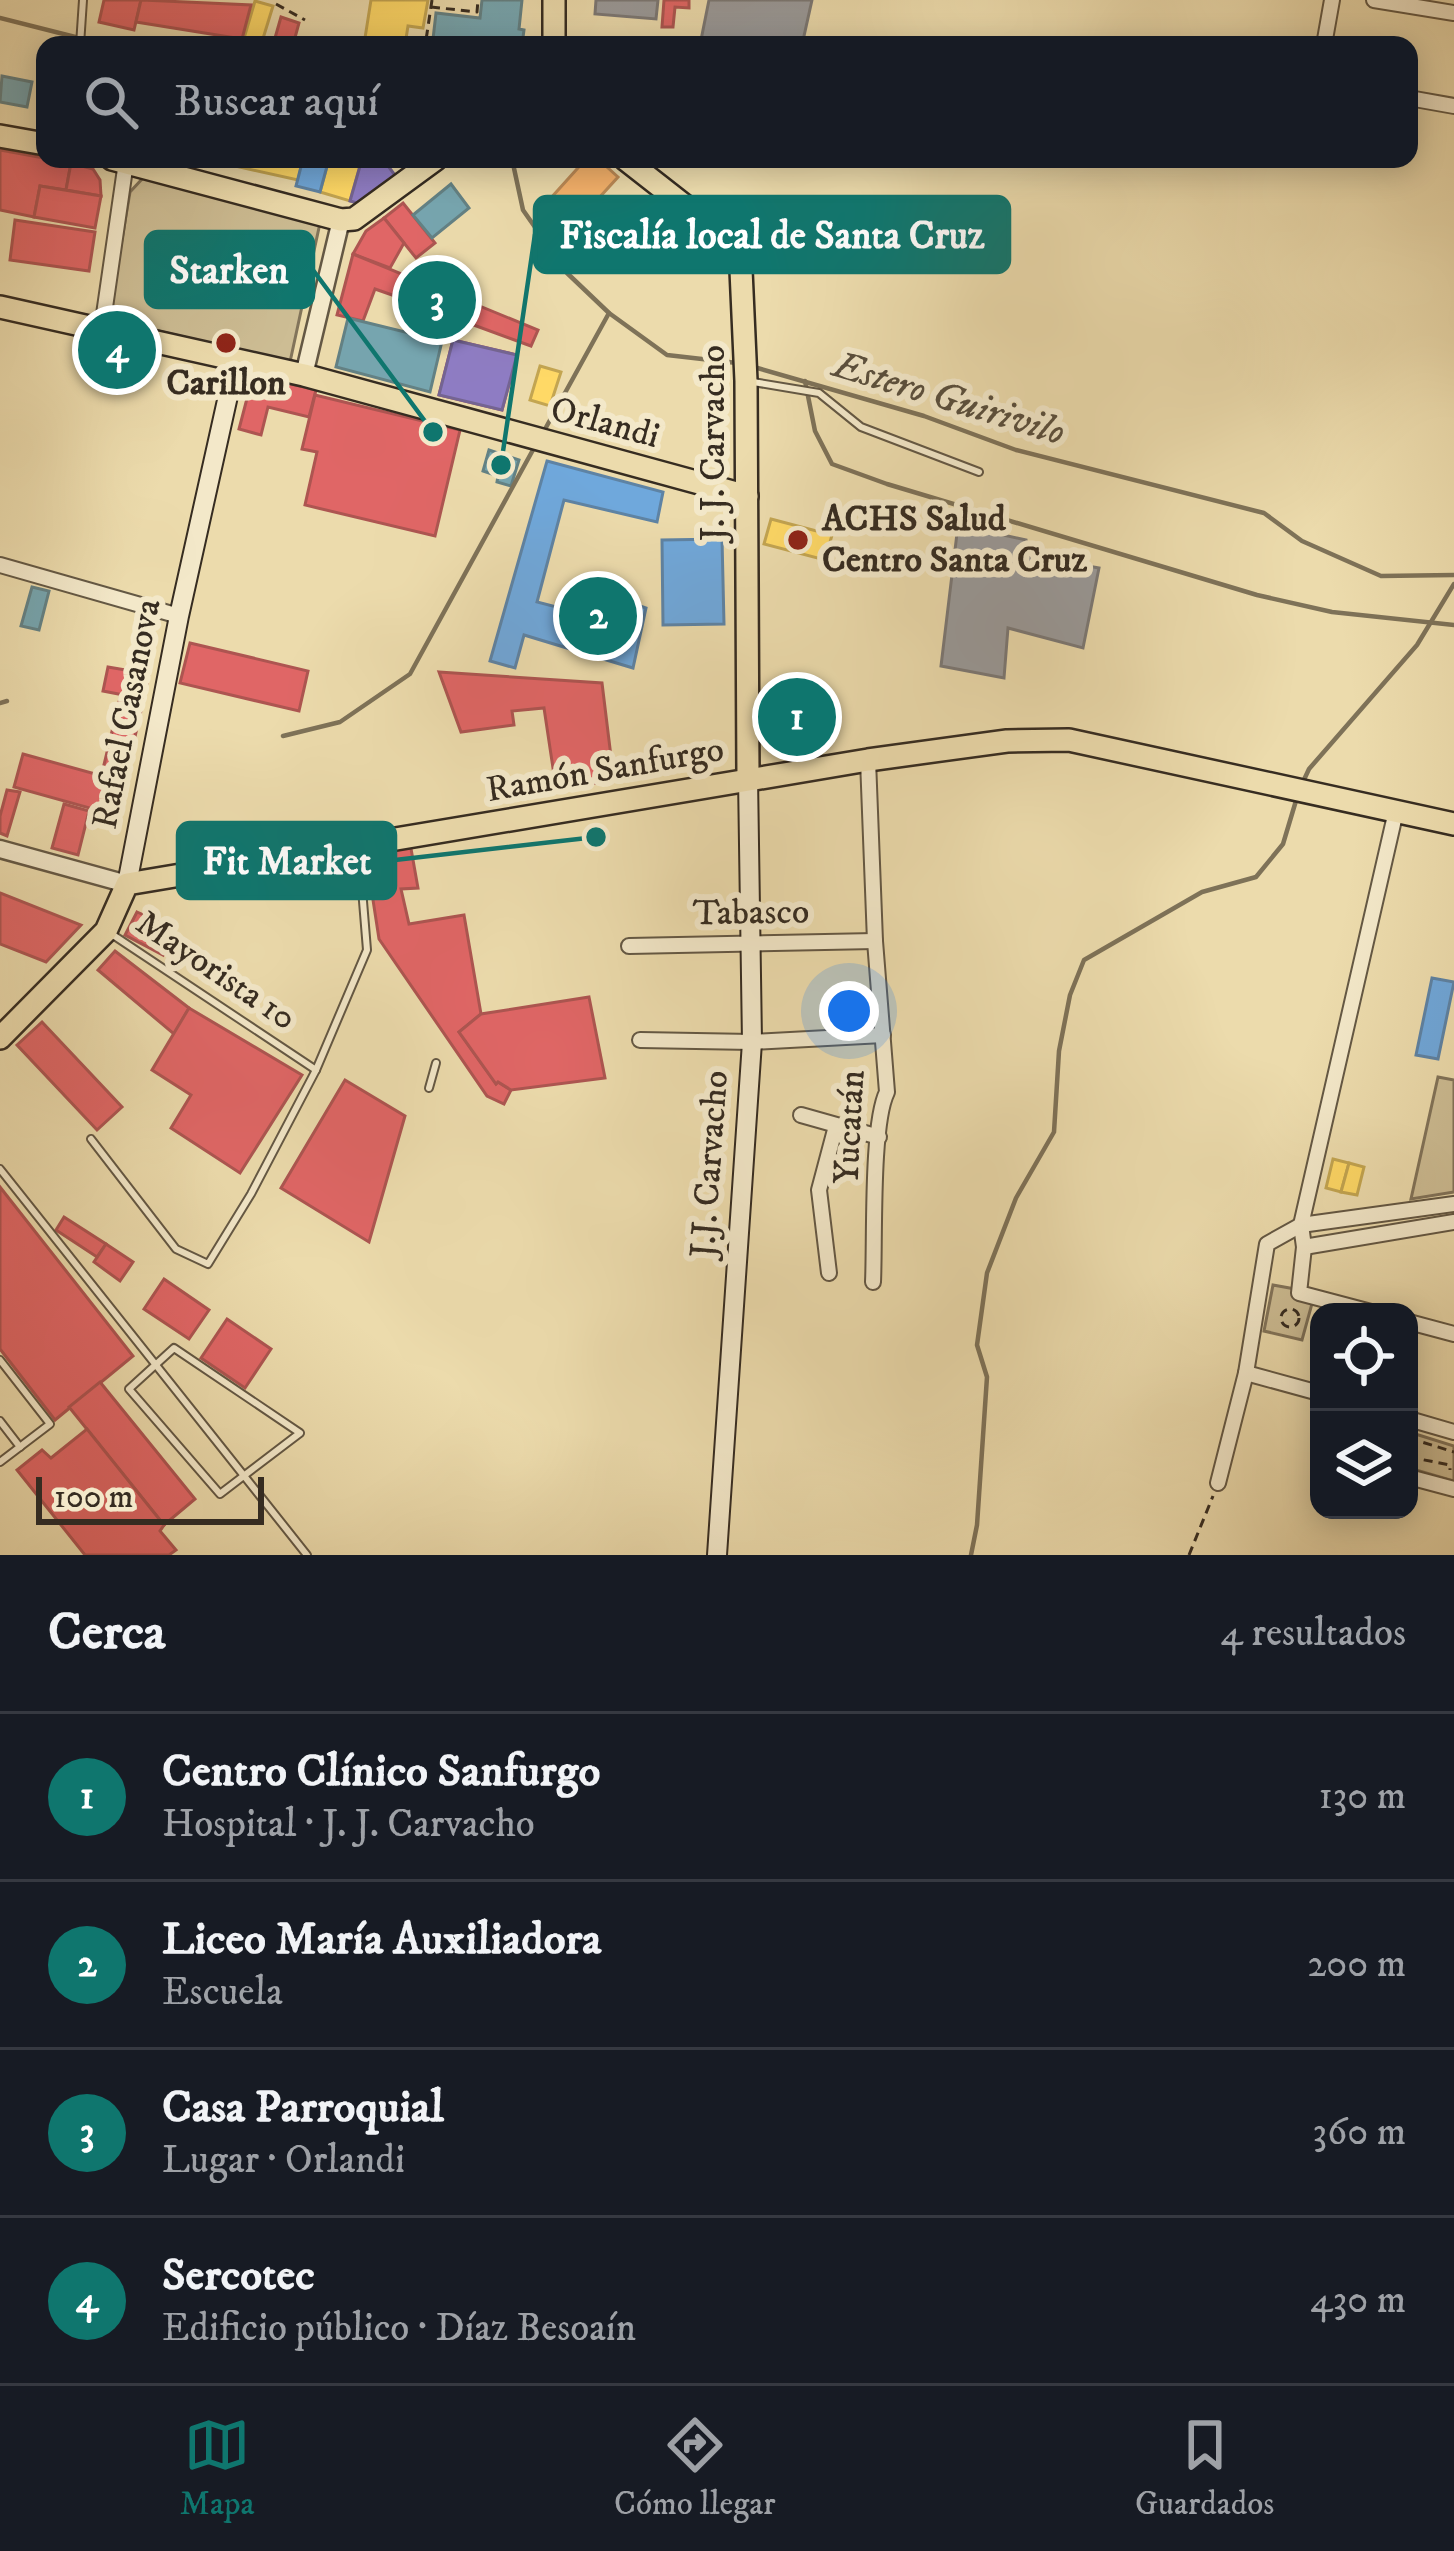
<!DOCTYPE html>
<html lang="es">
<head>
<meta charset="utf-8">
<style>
  body { margin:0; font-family:"IM FELL DW Pica",serif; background:#242831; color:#f1f3f6 }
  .controls { position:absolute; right:36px; bottom:36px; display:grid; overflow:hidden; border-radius:24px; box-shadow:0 6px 30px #0003 }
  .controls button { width:108px; height:108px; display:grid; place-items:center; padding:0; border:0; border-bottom:3px solid #363941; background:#171b24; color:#f1f3f6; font:60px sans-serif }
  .scale { position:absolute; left:36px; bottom:30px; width:228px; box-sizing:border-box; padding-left:12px; border:6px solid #362c21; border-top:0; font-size:33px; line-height:42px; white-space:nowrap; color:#362c21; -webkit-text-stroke:9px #f3e8c9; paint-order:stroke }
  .you { position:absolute; left:849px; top:1011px; width:42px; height:42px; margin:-30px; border:9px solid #fff; border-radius:50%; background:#1a73e8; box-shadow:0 0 0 18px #1a73e833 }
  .badge { display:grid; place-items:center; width:78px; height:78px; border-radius:50%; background:#0f766e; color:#fff; font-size:39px; font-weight:700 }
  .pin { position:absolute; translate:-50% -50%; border:6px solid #fff; box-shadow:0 3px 12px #0006 }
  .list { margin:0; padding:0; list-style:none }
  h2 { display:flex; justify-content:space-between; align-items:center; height:156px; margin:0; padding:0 48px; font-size:51px }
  h2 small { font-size:39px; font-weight:400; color:#9ea1a6 }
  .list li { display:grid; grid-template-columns:78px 1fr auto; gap:36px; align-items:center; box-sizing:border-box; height:168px; padding:0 48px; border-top:3px solid #363941 }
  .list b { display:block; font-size:45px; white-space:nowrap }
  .list p { margin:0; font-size:39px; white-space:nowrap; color:#9ea1a6 }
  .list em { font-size:39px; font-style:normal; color:#9ea1a6 }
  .icon { flex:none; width:66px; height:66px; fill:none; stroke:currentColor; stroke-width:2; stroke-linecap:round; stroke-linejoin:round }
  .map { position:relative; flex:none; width:1454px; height:1555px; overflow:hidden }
  .search { position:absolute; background:#171b24; box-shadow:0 6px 30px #0003; left:36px; right:36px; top:36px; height:132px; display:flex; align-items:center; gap:30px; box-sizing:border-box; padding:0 42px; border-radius:24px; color:#9ea1a6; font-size:45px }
  .sheet { height:828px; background:#171b24 }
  nav { display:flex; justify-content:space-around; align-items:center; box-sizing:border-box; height:168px; border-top:3px solid #363941; background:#171b24; font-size:33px; color:#9ea1a6 }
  nav a { display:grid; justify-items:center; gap:6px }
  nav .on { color:#0f766e }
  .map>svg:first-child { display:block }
</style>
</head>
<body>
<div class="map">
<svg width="1454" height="1555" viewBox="0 0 1454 1555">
  <rect width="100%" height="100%" fill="#ecdbac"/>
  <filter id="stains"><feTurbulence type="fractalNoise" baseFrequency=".00167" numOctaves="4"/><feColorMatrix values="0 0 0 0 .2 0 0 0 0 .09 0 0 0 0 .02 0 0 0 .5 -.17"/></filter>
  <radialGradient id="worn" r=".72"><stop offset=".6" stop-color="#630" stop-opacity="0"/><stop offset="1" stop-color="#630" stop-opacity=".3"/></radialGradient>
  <!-- green -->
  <g fill="#cdbd94" stroke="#82745a" stroke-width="3">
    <path d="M 144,177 L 320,223 L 290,362 L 129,324 L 119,318 L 111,305 L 130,192 Z"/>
    <path d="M 1438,1077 L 1454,1080 L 1454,1192 L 1411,1199 Z"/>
    <path d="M 1273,1285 L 1295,1289 L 1313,1300 L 1302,1340 L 1264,1331 Z"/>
    <path d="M 1409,1432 L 1454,1446 L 1454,1481 L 1409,1468 Z"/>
  </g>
  <!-- homes -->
  <g fill="#ffd966" stroke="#c3a551" stroke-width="3">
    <path d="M 371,0 L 428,0 L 423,28 L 408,26 L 405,45 L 365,38 Z"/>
    <path d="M 255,1 L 273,6 L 261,45 L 242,45 Z"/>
    <path d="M 218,159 L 303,159 L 298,180 L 217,162 Z"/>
    <path d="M 329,159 L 362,159 L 350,201 L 320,192 Z"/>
    <path d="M 540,366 L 561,372 L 550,406 L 530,400 Z"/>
    <path d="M 771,519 L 832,535 L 825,560 L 764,544 Z"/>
    <path d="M 1333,1159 L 1349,1163 L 1341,1192 L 1326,1188 Z"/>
    <path d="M 1349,1163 L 1364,1167 L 1357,1195 L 1341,1192 Z"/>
  </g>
  <!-- shops -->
  <g fill="#e06666" stroke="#ad5551" stroke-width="3" fill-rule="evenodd">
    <path d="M 104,0 L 141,0 L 134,30 L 99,22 Z"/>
    <path d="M 141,0 L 142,0 L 251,5 L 242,39 L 136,22 Z"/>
    <path d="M 664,0 L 689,0 L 689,8 L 675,7 L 673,27 L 662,27 Z"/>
    <path d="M 281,17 L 299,23 L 293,45 L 273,45 Z"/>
    <path d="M 0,150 L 71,163 L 66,190 L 40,186 L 34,217 L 0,210 Z"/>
    <path d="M 71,163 L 93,169 L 100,180 L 101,196 L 66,190 Z"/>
    <path d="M 40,186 L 101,196 L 95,228 L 34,217 Z"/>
    <path d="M 403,203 L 435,243 L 416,258 L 384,218 Z"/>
    <path d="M 384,218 L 404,243 L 390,268 L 353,254 L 366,231 Z"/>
    <path d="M 15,220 L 95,232 L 89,271 L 10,260 Z"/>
    <path d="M 353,254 L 538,330 L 531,346 L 452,317 L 445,336 L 431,332 L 438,311 L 375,289 L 363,321 L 337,315 Z"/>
    <path d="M 453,340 L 517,355 L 502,410 L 439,395 ZM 468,362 L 496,369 L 490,391 L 462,384 Z"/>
    <path d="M 260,376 L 316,390 L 309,417 L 268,407 L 261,435 L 239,429 L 250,387 Z"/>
    <path d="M 315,395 L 460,430 L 435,536 L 305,505 L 317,452 L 302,449 Z"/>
    <path d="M 190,643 L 308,671 L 299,711 L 180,683 Z"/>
    <path d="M 108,667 L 149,674 L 144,699 L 103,691 Z"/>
    <path d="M 439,672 L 602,683 L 614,781 L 556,788 L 544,708 L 512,711 L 514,725 L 461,732 Z"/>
    <path d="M 120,698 L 143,702 L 125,780 L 102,773 Z"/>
    <path d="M 23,754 L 128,783 L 118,816 L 14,787 Z"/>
    <path d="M 7,790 L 20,792 L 7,836 L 0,833 L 0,816 Z"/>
    <path d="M 64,804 L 89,811 L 78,855 L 52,848 Z"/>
    <path d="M 410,843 L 418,888 L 401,889 L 409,924 L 464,915 L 481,1014 L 459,1032 L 496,1084 L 498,1082 L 511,1090 L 504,1104 L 487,1096 L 379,939 L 371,887 L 385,848 Z"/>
    <path d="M 0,893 L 81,925 L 46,962 L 0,944 Z"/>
    <path d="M 137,912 L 171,927 L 163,955 L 125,935 Z"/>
    <path d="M 115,951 L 189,1008 L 174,1034 L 98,970 Z"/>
    <path d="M 589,997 L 605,1078 L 511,1090 L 498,1082 L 496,1084 L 459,1032 L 481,1014 Z"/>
    <path d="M 189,1008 L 302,1075 L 240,1173 L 171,1128 L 191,1095 L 152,1070 Z"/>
    <path d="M 42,1022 L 122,1107 L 97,1130 L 17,1045 Z"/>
    <path d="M 345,1080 L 405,1116 L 369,1242 L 281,1188 Z"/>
    <path d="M 0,1187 L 133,1356 L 55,1420 L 0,1349 Z"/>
    <path d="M 64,1217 L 106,1244 L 97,1257 L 56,1230 Z"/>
    <path d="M 106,1244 L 133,1262 L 120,1281 L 94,1262 Z"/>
    <path d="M 164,1279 L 209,1310 L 189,1339 L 144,1309 Z"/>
    <path d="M 227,1319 L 271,1349 L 245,1388 L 201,1358 Z"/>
    <path d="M 100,1382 L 195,1499 L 164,1525 L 69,1407 Z"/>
    <path d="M 87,1429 L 164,1525 L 160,1531 L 176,1550 L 169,1555 L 85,1555 L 17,1470 L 42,1450 L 51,1458 Z"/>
  </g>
  <!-- offices -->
  <g fill="#8e7cc3" stroke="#746492" stroke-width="3">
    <path d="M 362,159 L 383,159 L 397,178 L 361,204 L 350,201 Z"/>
    <path d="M 453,340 L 517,355 L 502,410 L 439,395 Z"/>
  </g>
  <!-- schools -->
  <g fill="#6fa8dc" stroke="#5e83a4" stroke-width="3">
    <path d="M 303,159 L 329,159 L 320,192 L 296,186 Z"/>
    <path d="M 547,461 L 663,492 L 657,522 L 564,500 L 537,602 L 618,623 L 623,600 L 646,608 L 633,668 L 524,635 L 515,668 L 490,661 Z"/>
    <path d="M 722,539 L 724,624 L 663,625 L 662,540 Z"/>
    <path d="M 1432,978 L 1454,982 L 1438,1059 L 1416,1055 Z"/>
  </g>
  <!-- health -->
  <path fill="#f6b26b" stroke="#bc8a55" stroke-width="3" d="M 586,159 L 598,159 L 618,177 L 576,223 L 550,199 Z"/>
  <!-- public -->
  <g fill="#76a5af" stroke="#638184" stroke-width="3">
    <path d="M 482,0 L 522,0 L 519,29 L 524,30 L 522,45 L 433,39 L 436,13 L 480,18 Z"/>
    <path d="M 2,76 L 32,82 L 27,107 L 0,102 Z"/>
    <path d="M 451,184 L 469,208 L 432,238 L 413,215 Z"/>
    <path d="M 348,318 L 442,341 L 430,392 L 336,367 Z"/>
    <path d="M 489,450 L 519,460 L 511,486 L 497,482 L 498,476 L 483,471 Z"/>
    <path d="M 32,587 L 49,591 L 39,630 L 21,626 Z"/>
  </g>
  <!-- industry -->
  <g fill="#999" stroke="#7b7875" stroke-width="3">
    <path d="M 596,0 L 658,0 L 656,19 L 595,14 Z"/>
    <path d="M 709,0 L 812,0 L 802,45 L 700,45 Z"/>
    <path d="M 958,525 L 1026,540 L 1026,555 L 1099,568 L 1083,648 L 1008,628 L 1004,678 L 941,666 Z"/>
  </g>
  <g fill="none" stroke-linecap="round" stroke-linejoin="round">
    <!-- stream -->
    <g stroke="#7e7258" stroke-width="4.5">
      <path d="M 0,18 L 107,45"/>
      <path d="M 512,159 L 523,210 L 567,273 L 609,313 L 667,355 L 737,363"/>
      <path d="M 754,367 L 924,416 L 1016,450 L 1264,513 L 1302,541 L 1381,576 L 1454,575"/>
      <path d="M 805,381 L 815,431 L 832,464 L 887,484 L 1257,595 L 1332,612 L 1454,625"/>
      <path d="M 544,431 L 609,313"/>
      <path d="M 0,703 L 7,701"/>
      <path d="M 283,736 L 340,722 L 410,674 L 534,448"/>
      <path d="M 1302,784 L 1309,769 L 1417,645 L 1454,584"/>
      <path d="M 971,1555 L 977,1525 L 987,1377 L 977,1345 L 987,1273 L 1016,1198 L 1054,1132 L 1059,1051 L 1070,995 L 1084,960 L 1202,892 L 1256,877 L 1283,844 L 1298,794"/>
    </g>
    <defs>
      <g id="service">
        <path d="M 80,45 L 83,0"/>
        <path d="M 753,382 L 819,393 L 861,427 L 979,472"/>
        <path d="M 351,852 L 361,885"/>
        <path d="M 113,935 L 316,1070 L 367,950 L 362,889 L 383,845"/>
        <path d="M 429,1088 L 436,1063"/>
        <path d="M 91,1139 L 176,1249 L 208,1264 L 251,1194 L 316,1070"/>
        <path d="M 0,1169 L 307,1555"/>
        <path d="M 174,1348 L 300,1433 L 220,1494 L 129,1389 Z"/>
        <path d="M 0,1360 L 50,1424 L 0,1462"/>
        <path d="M 0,1421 L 20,1447"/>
      </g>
      <g id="minor">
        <path d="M 1374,0 L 1454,13"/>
        <path d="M 1324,45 L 1332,0"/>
        <path d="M 1409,98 L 1454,106"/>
        <path d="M 102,328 L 126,162"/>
        <path d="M 0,565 L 179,616"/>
        <path d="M 868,760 L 875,941 L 887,1092 C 871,1124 875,1241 873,1282"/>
        <path d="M 629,946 L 875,941"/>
        <path d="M 640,1040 L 752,1042 L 883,1035"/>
        <path d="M 801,1115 L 879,1137"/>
        <path d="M 1304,1247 L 1454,1222"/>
        <path d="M 829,1273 L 819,1190 L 836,1126"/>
        <path d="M 1371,1312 L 1299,1293 L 1304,1247 L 1301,1225 L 1396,811"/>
        <path d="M 1409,1322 L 1454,1334"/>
        <path d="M 1246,1373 L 1319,1393"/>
        <path d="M 1409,1419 L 1454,1432"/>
        <path d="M 1409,1477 L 1454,1489"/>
        <path d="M 1218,1483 L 1246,1373 L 1267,1244 L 1301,1225 L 1454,1204"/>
      </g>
      <g id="tertiary">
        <path d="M 304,375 L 341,220"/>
        <path d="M 0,849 L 127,884"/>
      </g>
      <g id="secondary">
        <path d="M 127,884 L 179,616 L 236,360"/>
        <path d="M 717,1555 L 752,1042 L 748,778"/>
      </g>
      <g id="primary">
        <path d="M 554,45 L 554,0"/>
        <path d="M 0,136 L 45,144"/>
        <path d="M 112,159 L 341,220 L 354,219 L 436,159"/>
        <path d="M 625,159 L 717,231 L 731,247 L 741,270 L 746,381 L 748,778"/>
        <path d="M 0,307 L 304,375 L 747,496"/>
        <path d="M 0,1038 L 106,931 L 127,884 L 868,760 L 1007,741 L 1069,740 L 1454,824"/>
      </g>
    </defs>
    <!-- service casing -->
    <use href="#service" stroke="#645844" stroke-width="10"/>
    <!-- minor casing -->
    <use href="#minor" stroke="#645844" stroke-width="18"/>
    <!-- tertiary casing -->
    <use href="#tertiary" stroke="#645844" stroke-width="21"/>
    <!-- secondary casing -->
    <use href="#secondary" stroke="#362c21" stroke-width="22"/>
    <!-- primary casing -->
    <use href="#primary" stroke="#362c21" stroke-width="26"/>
    <!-- path -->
    <g stroke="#362c21" stroke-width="3" stroke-dasharray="9 6" stroke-linecap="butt">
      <path d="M 432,0 L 426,40 L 439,45"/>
      <path d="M 276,4 L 305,20"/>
      <path d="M 431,7 L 477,12 L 478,0"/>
      <circle cx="1290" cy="1318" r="9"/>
      <path d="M 1409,1438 L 1454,1452"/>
      <path d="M 1409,1457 L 1450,1465 L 1450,1470"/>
      <path d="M 1189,1555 L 1213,1496"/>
    </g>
    <!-- service -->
    <use href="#service" stroke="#f3e8c9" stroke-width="6"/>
    <!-- minor -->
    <use href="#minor" stroke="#f3e8c9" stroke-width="14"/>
    <!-- tertiary -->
    <use href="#tertiary" stroke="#f3e8c9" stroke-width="16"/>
    <!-- secondary -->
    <use href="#secondary" stroke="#f3e8c9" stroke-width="18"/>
    <!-- primary -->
    <use href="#primary" stroke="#ecdbac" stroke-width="21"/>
  </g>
  <!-- markers -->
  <g fill="#8f2418" stroke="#f3e8c9" stroke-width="4.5">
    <circle cx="226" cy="343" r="12"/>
    <circle cx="798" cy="540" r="12"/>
  </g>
  <g text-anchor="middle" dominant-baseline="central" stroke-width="12" stroke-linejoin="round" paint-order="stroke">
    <!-- poi labels -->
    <g font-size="36" font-weight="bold" fill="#362c21" stroke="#f3e8c9">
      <text x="226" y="383">Carillon</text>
      <text x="822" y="519" text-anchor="start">ACHS Salud<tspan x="822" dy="41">Centro Santa Cruz</tspan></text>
    </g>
    <!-- street labels -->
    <g font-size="36" fill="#362c21" stroke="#f3e8c9">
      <text transform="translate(605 423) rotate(15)">Orlandi</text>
      <text transform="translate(713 443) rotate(-90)">J. J. Carvacho</text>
      <text transform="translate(127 714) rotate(-79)">Rafael Casanova</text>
      <text transform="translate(605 770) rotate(-10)">Ramón Sanfurgo</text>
      <text transform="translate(751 913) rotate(-1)">Tabasco</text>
      <text transform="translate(216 971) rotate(34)">Mayorista 10</text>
      <text transform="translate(850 1127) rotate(-87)">Yucatán</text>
      <text transform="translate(710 1164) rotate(-86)">J.J. Carvacho</text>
    </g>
    <!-- water labels -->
    <g font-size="39" font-style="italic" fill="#5a4f3d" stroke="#f3e8c9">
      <text transform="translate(949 399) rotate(17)">Estero Guirivilo</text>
    </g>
  </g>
  <!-- callouts -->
  <path fill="none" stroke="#0f766e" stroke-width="4.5" d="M501 465L535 234M433 432L313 270M596 837L395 860"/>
  <g fill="#0f766e" stroke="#f3e8c9" stroke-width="4.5">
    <circle cx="501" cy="465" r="12"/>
    <circle cx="433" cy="432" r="12"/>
    <circle cx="596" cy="837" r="12"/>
  </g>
  <g fill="#0f766e" stroke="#0f766e" stroke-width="4.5">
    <rect x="535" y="197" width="474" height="75" rx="12"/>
    <rect x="146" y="232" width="167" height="75" rx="12"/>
    <rect x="178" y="823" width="217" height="75" rx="12"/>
  </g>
  <g font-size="39" text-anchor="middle" font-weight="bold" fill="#fff">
    <text x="772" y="248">Fiscalía local de Santa Cruz</text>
    <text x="229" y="283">Starken</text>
    <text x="287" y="874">Fit Market</text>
  </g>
  <rect width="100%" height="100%" filter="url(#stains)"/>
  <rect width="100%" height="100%" fill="url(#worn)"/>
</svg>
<div class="controls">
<button><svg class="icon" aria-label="locate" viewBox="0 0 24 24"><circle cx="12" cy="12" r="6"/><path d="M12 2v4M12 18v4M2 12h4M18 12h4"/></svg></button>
<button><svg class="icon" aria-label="layers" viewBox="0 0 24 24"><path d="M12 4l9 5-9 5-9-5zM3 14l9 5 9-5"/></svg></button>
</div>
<div class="scale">100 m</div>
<div class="you"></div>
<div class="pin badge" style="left:797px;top:717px">1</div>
<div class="pin badge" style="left:598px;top:616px">2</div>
<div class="pin badge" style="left:437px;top:300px">3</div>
<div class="pin badge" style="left:117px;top:350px">4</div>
<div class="search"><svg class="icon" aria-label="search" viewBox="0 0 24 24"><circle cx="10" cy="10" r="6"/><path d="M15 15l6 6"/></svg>Buscar aquí</div>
</div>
<section class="sheet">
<h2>Cerca<small>4 resultados</small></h2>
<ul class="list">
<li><span class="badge">1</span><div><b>Centro Clínico Sanfurgo</b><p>Hospital · J. J. Carvacho</p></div><em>130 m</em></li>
<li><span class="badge">2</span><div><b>Liceo María Auxiliadora</b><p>Escuela</p></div><em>200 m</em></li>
<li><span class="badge">3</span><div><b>Casa Parroquial</b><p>Lugar · Orlandi</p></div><em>360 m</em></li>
<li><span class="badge">4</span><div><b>Sercotec</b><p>Edificio público · Díaz Besoaín</p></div><em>430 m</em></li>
</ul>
</section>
<nav>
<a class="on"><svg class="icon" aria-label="map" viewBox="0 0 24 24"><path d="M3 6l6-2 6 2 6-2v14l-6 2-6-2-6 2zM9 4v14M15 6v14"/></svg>Mapa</a>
<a><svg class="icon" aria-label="directions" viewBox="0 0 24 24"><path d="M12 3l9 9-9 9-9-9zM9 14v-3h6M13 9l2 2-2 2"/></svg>Cómo llegar</a>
<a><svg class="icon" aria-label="saved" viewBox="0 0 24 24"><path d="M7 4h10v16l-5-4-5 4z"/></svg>Guardados</a>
</nav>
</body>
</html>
